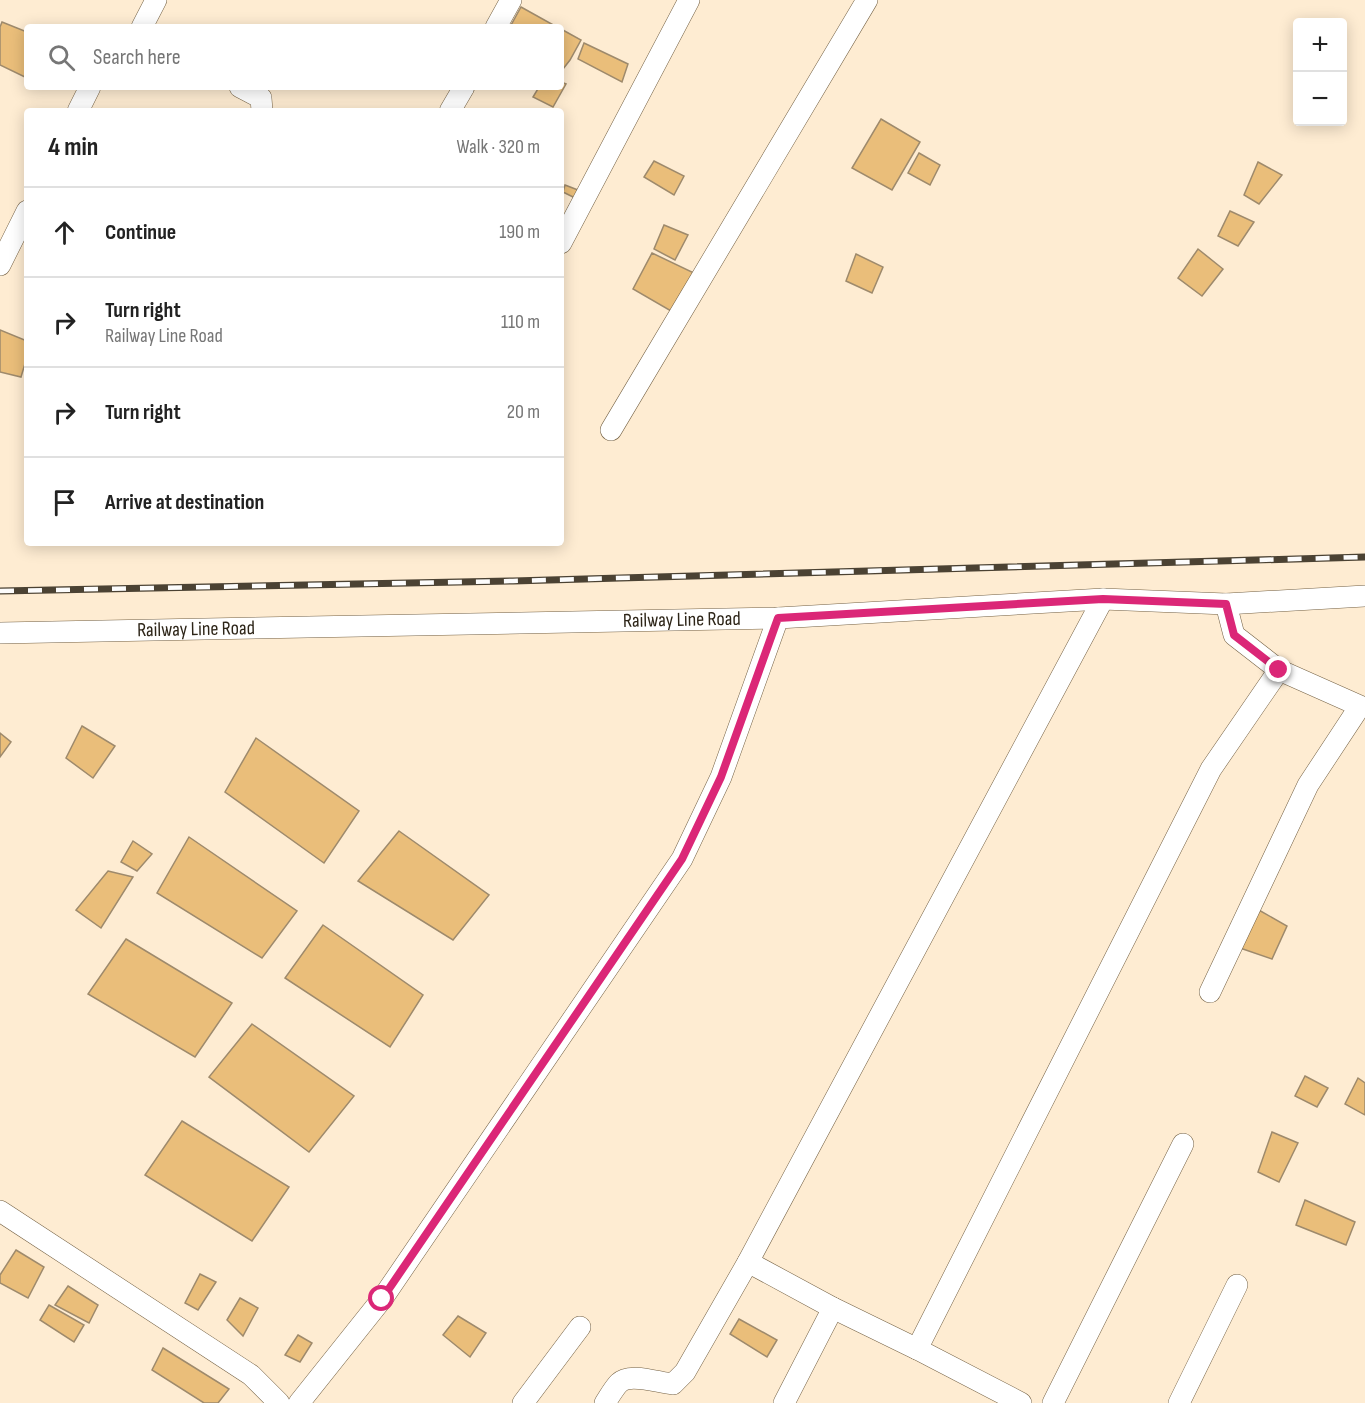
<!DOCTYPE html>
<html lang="en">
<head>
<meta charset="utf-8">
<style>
  body { margin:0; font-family:"Sofia Sans Condensed",sans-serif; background:#f2f2f2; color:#222 }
  .controls { position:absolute; right:18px; top:18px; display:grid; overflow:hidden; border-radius:6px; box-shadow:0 3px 15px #0003 }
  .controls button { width:54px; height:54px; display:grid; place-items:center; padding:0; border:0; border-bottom:2px solid #e0e0e0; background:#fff; color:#222; font:30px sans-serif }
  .stop { position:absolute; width:18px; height:18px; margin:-14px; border:4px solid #db2777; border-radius:50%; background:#fff }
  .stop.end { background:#db2777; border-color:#fff; box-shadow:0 2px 6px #0008 }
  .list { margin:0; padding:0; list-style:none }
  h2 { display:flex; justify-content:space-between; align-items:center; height:78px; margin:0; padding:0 24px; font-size:26px }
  h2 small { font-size:20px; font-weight:400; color:#767676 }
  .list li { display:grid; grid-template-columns:39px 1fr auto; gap:18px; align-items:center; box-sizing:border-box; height:90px; padding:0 24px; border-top:2px solid #e0e0e0 }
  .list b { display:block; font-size:22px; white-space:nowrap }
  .list p { margin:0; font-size:20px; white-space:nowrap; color:#767676 }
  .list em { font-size:20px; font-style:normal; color:#767676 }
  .icon { flex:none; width:33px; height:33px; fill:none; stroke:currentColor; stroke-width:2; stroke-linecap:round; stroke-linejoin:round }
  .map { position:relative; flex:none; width:1365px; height:1403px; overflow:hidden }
  .search { position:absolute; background:#fff; box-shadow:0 3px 15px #0003; left:24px; top:24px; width:540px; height:66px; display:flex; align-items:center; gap:15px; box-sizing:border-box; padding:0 21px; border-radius:6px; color:#767676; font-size:22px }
  .panel { position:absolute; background:#fff; box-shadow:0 3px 15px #0003; left:24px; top:108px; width:540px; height:438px; border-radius:6px }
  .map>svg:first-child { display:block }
</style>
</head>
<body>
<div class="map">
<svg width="1365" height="1403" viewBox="0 0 1365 1403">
  <rect width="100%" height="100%" fill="#feecd2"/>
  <!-- building -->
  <g fill="#eabe7a" stroke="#9e8a6c" stroke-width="1.5">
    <path d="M 521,7 L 557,27 L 510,27 Z"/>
    <path d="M 2,22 L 27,32 L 27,78 L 0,65 L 0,27 Z"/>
    <path d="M 561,29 L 581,40 L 570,60 L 563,69 L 561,68 Z"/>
    <path d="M 584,43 L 628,64 L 622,82 L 578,59 Z"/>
    <path d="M 561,82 L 566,84 L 553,107 L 533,97 L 539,87 L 561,87 Z"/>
    <path d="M 881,119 L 920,142 L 892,190 L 852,168 Z"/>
    <path d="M 919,153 L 940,165 L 930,185 L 908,173 Z"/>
    <path d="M 654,161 L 684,176 L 674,195 L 644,177 Z"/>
    <path d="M 1258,162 L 1282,175 L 1259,204 L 1244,195 Z"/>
    <path d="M 565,185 L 583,192 L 579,200 L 563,192 Z"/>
    <path d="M 1230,211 L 1254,222 L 1238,246 L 1218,236 Z"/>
    <path d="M 664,225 L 688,235 L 675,260 L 654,249 Z"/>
    <path d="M 1198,249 L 1223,269 L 1202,296 L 1178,278 Z"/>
    <path d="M 652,253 L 694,273 L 671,311 L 633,289 Z"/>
    <path d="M 856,254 L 883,267 L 872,293 L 846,281 Z"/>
    <path d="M 0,330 L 27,341 L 27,357 L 21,377 L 0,372 Z"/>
    <path d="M 82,726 L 115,746 L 93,778 L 66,758 Z"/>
    <path d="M 0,733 L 11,742 L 0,757 Z"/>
    <path d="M 256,738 L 359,811 L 324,863 L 225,792 Z"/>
    <path d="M 399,831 L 489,895 L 453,940 L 358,881 Z"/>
    <path d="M 189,837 L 297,911 L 262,958 L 157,893 Z"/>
    <path d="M 133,841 L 152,854 L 137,871 L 121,862 Z"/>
    <path d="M 108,871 L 133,877 L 101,928 L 76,910 Z"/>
    <path d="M 1257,909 L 1287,926 L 1272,959 L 1240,948 Z"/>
    <path d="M 323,925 L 423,995 L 390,1047 L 285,978 Z"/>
    <path d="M 126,939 L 232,1003 L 195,1057 L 88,994 Z"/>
    <path d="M 252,1024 L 354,1096 L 309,1152 L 209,1077 Z"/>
    <path d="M 1305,1076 L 1328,1088 L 1317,1107 L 1295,1096 Z"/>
    <path d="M 1358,1078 L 1365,1083 L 1365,1115 L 1345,1104 Z"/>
    <path d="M 182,1121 L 289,1187 L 252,1241 L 145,1175 Z"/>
    <path d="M 1272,1132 L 1298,1143 L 1279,1182 L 1258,1172 Z"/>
    <path d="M 1305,1200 L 1355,1222 L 1346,1245 L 1296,1225 Z"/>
    <path d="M 16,1250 L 44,1267 L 28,1298 L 0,1283 L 0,1275 Z"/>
    <path d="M 200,1274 L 216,1282 L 198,1310 L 185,1303 Z"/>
    <path d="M 68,1286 L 98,1305 L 89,1323 L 55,1305 Z"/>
    <path d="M 240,1298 L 258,1308 L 243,1336 L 227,1320 Z"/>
    <path d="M 49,1305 L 84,1325 L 74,1342 L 40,1320 Z"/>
    <path d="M 458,1316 L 486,1333 L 470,1357 L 443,1335 Z"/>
    <path d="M 739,1319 L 777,1340 L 767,1357 L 730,1334 Z"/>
    <path d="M 298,1335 L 312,1343 L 300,1362 L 285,1355 Z"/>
    <path d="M 163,1348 L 229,1389 L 218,1403 L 204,1403 L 152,1370 Z"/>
  </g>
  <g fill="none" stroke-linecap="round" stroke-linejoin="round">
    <defs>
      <g id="street">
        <path d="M 142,27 L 156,0"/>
        <path d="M 496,27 L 511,0"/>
        <path d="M 240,87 L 261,98 L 262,111"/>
        <path d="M 78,111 L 90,87"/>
        <path d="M 450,111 L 464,87"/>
        <path d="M 561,243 L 689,0"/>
        <path d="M 0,265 L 27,211"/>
        <path d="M 611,430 L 867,0"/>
        <path id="s1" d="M 0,633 L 778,618 L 1103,599 L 1226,604 L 1365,596"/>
        <path d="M 1210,992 L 1308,785 L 1360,706 L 1279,670"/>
        <path d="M 0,1211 L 251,1375 L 279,1403"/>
        <path d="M 748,1262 L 833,1308 L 917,1349 L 1211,769 L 1279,670 L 1234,635 L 1226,604"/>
        <path d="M 917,1349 L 1021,1403"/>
        <path d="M 299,1403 L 382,1299 L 682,859 L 721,777 L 778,618"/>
        <path d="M 523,1403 L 580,1327"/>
        <path d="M 605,1403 C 609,1397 614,1388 619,1383 C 630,1372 659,1383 673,1384 L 685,1372 L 748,1262 L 1103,599"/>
        <path d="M 784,1403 L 833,1308"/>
        <path d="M 1053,1403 L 1183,1144"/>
        <path d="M 1179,1403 L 1237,1285"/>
      </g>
    </defs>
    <!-- street casing -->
    <use href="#street" stroke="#756245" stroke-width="22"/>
    <!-- street -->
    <use href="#street" stroke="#fff" stroke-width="21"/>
    <defs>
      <path id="rail" d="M 0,591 L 513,581 L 1365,557"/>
    </defs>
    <!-- rail casing -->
    <use href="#rail" stroke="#4b4233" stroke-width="7"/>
    <!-- rail -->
    <use href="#rail" stroke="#fcfcfc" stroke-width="4.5" stroke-dasharray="14" stroke-linecap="butt"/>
  </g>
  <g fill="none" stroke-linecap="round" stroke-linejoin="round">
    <!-- route -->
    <path stroke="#db2777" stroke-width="8" d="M 382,1299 L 682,859 L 721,777 L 778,618 L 1103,599 L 1226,604 L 1234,635 L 1279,670"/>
  </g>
  <g text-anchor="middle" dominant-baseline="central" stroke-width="4.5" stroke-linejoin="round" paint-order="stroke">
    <!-- street labels -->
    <g font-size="20" fill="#2d2518" stroke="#fcfcfc">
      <text stroke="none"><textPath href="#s1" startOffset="682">Railway Line Road</textPath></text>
      <text stroke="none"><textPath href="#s1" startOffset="196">Railway Line Road</textPath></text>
    </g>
  </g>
</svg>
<div class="controls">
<button>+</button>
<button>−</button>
</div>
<div class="stop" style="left:382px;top:1299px"></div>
<div class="stop end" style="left:1279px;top:670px"></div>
<div class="search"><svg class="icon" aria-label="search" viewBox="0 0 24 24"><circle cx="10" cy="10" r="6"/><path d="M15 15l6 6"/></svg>Search here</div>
<section class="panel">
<h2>4 min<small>Walk · 320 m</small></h2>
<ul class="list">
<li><svg class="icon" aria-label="ahead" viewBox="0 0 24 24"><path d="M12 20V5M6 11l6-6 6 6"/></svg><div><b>Continue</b></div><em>190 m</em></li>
<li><svg class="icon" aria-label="right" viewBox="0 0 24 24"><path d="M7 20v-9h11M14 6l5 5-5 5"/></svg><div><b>Turn right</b><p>Railway Line Road</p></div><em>110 m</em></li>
<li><svg class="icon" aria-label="right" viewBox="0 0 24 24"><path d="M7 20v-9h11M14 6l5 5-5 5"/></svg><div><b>Turn right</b></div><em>20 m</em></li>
<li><svg class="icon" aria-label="arrive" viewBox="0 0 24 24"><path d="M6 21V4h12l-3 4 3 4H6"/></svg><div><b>Arrive at destination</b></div></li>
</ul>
</section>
</div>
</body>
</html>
